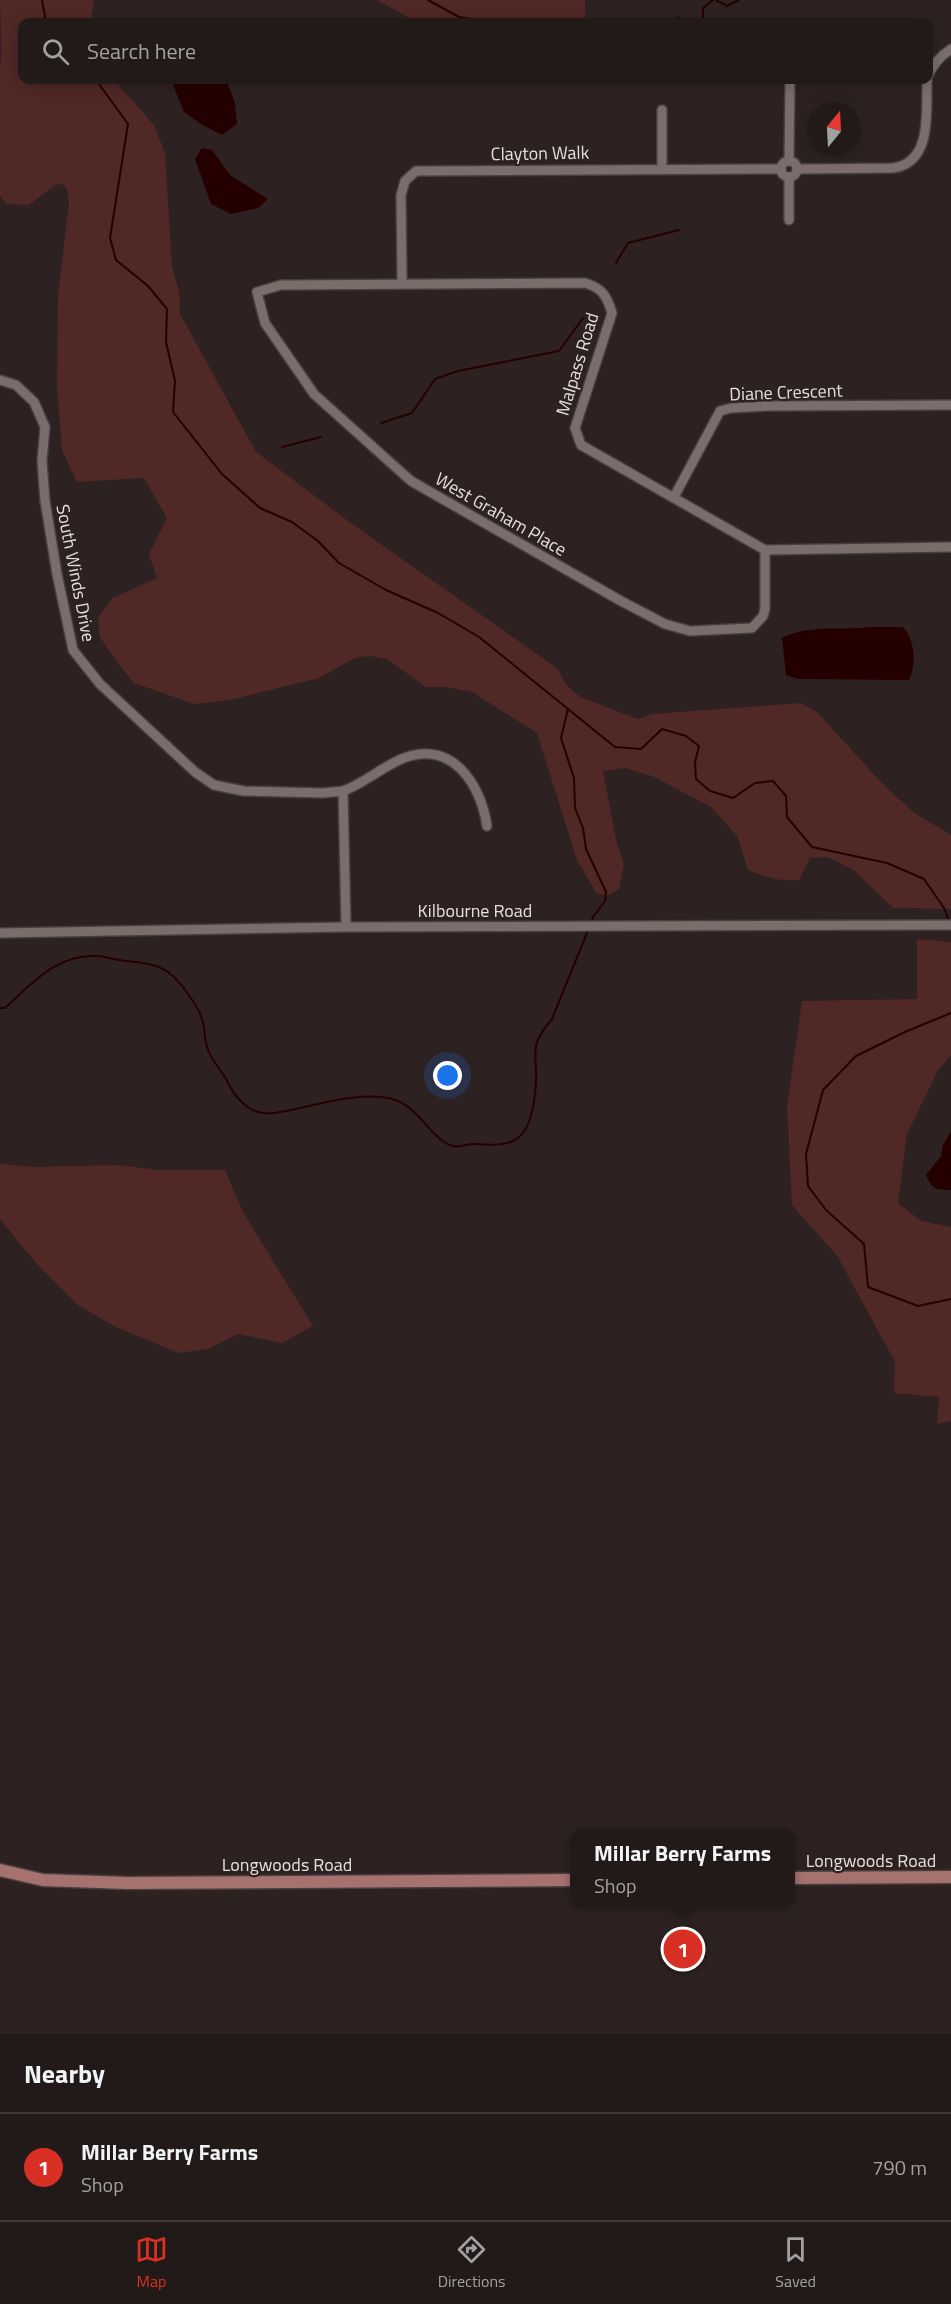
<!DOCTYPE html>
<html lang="en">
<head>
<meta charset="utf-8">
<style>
  body { margin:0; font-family:"Titillium Web",sans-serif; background:#2a2322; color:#f1f3f6 }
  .compass { position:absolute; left:807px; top:102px; width:54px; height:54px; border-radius:50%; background:#221a19; box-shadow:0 3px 15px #0003; rotate:18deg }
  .you { position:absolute; left:448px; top:1076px; width:21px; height:21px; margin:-15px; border:4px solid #fff; border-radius:50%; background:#1a73e8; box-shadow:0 0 0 9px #1a73e833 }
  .badge { display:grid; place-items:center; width:39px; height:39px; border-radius:50%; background:#d93025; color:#fff; font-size:20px; font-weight:700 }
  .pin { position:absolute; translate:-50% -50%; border:3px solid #fff; box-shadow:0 2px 6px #0006 }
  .popup { position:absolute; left:570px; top:1829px; width:225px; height:78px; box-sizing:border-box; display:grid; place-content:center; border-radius:12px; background:#221a19; filter:drop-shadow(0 2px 4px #0005); font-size:20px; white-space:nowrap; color:#a2a1a2 }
  .popup b { font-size:22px; color:#f1f3f6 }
  .popup::after { content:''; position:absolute; left:50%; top:100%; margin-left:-12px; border:12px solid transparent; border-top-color:#221a19 }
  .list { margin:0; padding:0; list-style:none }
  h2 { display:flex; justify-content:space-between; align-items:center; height:78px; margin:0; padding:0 24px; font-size:26px }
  h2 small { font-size:20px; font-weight:400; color:#a2a1a2 }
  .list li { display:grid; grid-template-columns:39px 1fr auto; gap:18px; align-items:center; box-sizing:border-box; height:108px; padding:0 24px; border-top:2px solid #3f3838 }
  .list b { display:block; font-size:22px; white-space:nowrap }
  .list p { margin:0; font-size:20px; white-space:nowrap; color:#a2a1a2 }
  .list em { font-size:20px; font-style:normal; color:#a2a1a2 }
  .icon { flex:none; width:33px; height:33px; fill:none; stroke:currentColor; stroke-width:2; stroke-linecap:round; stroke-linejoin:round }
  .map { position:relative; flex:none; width:951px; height:2034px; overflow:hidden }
  .search { position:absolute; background:#221a19; box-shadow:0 3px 15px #0003; left:18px; right:18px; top:18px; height:66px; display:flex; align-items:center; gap:15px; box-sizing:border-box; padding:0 21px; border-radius:12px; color:#a2a1a2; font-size:22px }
  .sheet { height:186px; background:#221a19 }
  nav { display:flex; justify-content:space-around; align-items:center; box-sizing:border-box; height:84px; border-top:2px solid #3f3838; background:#221a19; font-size:16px; color:#a2a1a2 }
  nav a { display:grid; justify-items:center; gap:3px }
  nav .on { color:#d93025 }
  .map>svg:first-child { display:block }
</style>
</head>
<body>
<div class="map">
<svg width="951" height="2034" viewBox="0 0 951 2034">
  <rect width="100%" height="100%" fill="#2d2221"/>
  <!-- green -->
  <g fill="#502826">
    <path d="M 0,0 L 94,0 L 91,22 L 22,22 L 22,80 L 114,80 L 154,125 L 165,153 L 172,267 L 179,291 L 180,314 L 256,452 L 352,524 L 557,668 L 567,686 L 580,697 L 638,719 L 652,714 L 801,703 L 817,712 L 880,781 L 913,812 L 951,835 L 951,909 L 893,908 L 855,871 L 828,857 L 810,858 L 799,880 C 780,882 765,877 748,870 L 737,836 L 711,807 L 652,776 L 625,768 L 603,771 L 617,844 L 624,864 L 619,889 L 609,895 L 597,894 L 577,860 L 537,733 L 472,692 L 448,687 L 426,687 L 387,659 L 370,656 L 355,658 L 319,678 L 230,700 L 194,704 L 134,683 L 119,665 L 100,637 L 98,617 L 113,598 L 157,578 L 149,554 L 167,518 L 144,478 L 77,482 L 62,450 L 57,387 L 58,297 L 69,203 L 67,189 L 63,184 L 55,185 L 29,205 L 7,204 L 0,196 L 0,66 C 3,59 0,13 0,0 Z"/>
    <path d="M 377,0 L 585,0 L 585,22 L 417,22 Z"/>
    <path d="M 917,939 L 951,942 L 951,1055 L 938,1070 L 907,1134 L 898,1203 L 921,1221 L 951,1227 L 951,1421 L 937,1424 L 939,1397 L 894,1393 L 895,1362 L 838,1257 L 792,1205 L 787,1106 L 802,1001 L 917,999 Z"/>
    <path d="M 0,1164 L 36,1167 L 118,1165 L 159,1170 L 225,1170 L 243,1212 L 313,1326 L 282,1343 L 238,1334 L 208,1349 L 178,1353 L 116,1327 L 79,1306 L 35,1262 L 0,1219 Z"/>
  </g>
  <!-- water -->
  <g fill="#250001">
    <path d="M 171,80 L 226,80 L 235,103 L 237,124 L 222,135 L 201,124 L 184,112 Z"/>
    <path d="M 202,148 L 212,150 L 230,175 L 268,199 L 258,208 L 231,214 L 211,204 L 195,159 Z"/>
    <path d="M 869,627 L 903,627 C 915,641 917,663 909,680 L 798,679 L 786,675 L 782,638 C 808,624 840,631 869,627 Z"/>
    <path d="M 951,1131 L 951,1190 C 937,1190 931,1189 926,1175 L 941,1156 L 943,1145 Z"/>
  </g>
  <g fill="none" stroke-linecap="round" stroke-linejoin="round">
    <!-- stream -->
    <g stroke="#250001" stroke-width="2">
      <path d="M 42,0 L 46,22"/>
      <path d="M 428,0 L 459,17 L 491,22"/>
      <path d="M 716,0 L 727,6 L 739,0"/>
      <path d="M 664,22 L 679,18 L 686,22"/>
      <path d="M 697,22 L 703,19 L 703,8 L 713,0"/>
      <path d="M 96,80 L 128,124 L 110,238 L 116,260 L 148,286 L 167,309 L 166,342 L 175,381 L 173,412 L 222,474 L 260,508 L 292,522 L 318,541 L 339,563 L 386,590 L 438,613 L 479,637 L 615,747 L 641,749 L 662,729 L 686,736 L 699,746 L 695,762 L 696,779 L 710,791 L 733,798 L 755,783 L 773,781 L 786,796 L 787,817 L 812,847 L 887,863 L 924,879 L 944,908 L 950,923"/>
      <path d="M 616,263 L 628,243 L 679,230"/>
      <path d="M 381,423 L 412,413 L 435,379 L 458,371 L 559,351 L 583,318"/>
      <path d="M 282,447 L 321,437"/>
      <path d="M 568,709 L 561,738 L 574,778 L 575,808 L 583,828 L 586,849 L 606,892 L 605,901 L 593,917 L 591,923"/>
      <path d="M 0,1008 L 5,1008 C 33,983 56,954 97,956 C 104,956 111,959 119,960 C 153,964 167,963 188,994 C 194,1002 200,1011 203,1022 C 205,1032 204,1042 209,1052 C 213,1062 221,1070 226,1079 C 233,1093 241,1105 255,1111 C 267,1116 279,1112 291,1110 C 320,1104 369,1089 398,1101 C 421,1111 433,1141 453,1146 C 460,1148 468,1143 475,1144 C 488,1145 504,1146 515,1140 C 532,1131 535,1099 536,1082 C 537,1069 534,1059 536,1046 C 538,1036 545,1027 552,1019 L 589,928"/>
      <path d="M 951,1013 L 905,1032 L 856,1056 L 823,1090 L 806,1154 L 808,1186 L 826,1210 L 864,1244 L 868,1287 L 918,1306 L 951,1299"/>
    </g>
    <defs>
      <g id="minor">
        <path d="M 928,76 C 933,64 940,56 951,49"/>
        <path d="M 789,161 L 790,80"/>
        <circle cx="789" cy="169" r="8"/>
        <path d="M 662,169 L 662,110"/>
        <path d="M 797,169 L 893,168 C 933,163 926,110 927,80"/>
        <path d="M 789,220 L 789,177"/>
        <path d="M 402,283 L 401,195 L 405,181 L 416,171 L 781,169"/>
        <path d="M 0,380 L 16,385 L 34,402 L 45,427 L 42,461 L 45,501 L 57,574 L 73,650 L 100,684 L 195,772 L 214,785 L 244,791 L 323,793 L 343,791"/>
        <path d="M 674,497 L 720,411 L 731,408 L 767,406 L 951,405"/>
        <path d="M 765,550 L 765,609 L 763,616 L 752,628 L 690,631 L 665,624 L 621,601 L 411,481 L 314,394 L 265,323 L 257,292 L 281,285 L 585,283 C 602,288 607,296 612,313 L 575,428 L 581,445 L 765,550 L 951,547"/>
        <path d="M 346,927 L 343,791 C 365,783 383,766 404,758 C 453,740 481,785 487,826"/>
        <path d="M 0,933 L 346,927 L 951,925"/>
      </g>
      <g id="major">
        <path d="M 0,1870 L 43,1880 L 127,1883 L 575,1880"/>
        <path d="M 791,1878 L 951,1877"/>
      </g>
    </defs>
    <!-- minor casing -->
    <use href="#minor" stroke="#473e3d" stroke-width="12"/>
    <!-- major casing -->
    <use href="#major" stroke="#473e3d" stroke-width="15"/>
    <!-- minor -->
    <use href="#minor" stroke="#7b6d6c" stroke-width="9"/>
    <!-- major -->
    <use href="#major" stroke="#a5726f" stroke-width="12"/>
  </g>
  <g text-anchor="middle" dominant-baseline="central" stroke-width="4.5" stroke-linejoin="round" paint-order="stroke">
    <!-- street labels -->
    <g font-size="18" fill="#e6dedd" stroke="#2d2221">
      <text transform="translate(540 153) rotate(-1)">Clayton Walk</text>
      <text transform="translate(577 364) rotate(-73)">Malpass Road</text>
      <text transform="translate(786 392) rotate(-2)">Diane Crescent</text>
      <text transform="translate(501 514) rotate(30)">West Graham Place</text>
      <text transform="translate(76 573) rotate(79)">South Winds Drive</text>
      <text x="475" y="910">Kilbourne Road</text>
      <text x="871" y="1860">Longwoods Road</text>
      <text x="287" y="1864">Longwoods Road</text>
    </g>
  </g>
</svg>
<svg class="compass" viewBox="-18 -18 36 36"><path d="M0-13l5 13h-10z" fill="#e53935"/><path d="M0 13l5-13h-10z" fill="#a2a1a2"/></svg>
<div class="you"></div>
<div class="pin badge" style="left:683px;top:1949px">1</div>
<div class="popup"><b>Millar Berry Farms</b>Shop</div>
<div class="search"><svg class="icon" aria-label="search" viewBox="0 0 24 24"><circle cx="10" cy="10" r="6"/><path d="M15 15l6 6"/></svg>Search here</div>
</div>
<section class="sheet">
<h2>Nearby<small></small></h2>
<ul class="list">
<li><span class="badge">1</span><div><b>Millar Berry Farms</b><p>Shop</p></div><em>790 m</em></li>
</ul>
</section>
<nav>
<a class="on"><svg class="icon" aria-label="map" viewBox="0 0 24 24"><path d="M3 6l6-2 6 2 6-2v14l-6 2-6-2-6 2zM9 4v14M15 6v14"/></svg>Map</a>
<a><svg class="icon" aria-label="directions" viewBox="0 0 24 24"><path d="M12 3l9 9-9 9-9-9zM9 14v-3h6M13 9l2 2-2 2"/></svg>Directions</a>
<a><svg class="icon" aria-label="saved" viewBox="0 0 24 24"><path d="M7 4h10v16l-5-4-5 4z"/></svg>Saved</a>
</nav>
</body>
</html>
